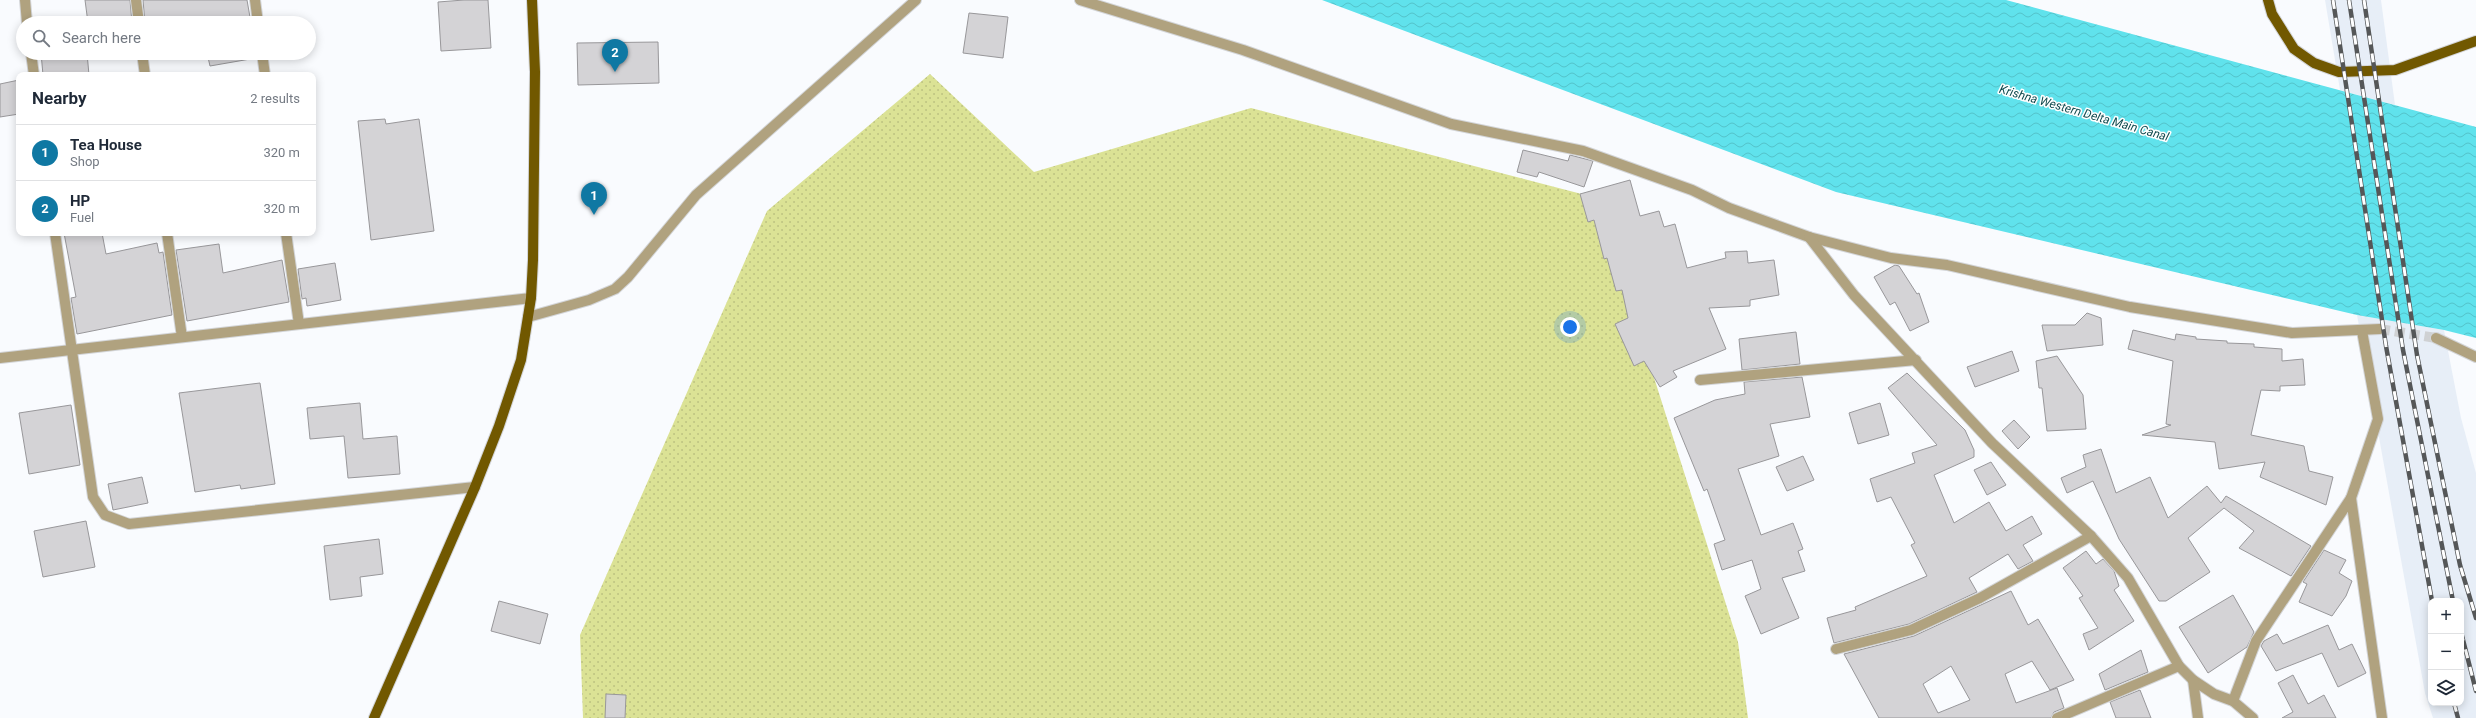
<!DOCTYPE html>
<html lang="en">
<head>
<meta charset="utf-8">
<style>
  body { margin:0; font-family:Roboto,sans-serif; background:#f6f6f7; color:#1f2937 }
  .controls { position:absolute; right:12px; bottom:12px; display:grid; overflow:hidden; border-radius:8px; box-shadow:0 2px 10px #0003 }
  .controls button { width:36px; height:36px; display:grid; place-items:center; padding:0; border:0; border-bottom:1px solid #e0e1e3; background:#fff; color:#1f2937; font:20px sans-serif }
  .you { position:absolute; left:1570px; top:327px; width:14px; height:14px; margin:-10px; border:3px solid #fff; border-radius:50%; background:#1a73e8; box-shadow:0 0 0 6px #1a73e833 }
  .badge { display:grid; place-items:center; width:26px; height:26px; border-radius:50%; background:#0f78a3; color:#fff; font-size:13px; font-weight:700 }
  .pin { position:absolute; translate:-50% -33px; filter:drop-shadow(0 1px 2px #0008) }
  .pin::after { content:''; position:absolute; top:21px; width:14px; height:12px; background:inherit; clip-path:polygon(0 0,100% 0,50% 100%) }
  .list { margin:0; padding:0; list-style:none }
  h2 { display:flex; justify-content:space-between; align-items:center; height:52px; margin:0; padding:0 16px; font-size:17px }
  h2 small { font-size:13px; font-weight:400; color:#747a83 }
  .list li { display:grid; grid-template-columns:26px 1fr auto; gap:12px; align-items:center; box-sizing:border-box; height:56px; padding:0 16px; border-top:1px solid #e0e1e3 }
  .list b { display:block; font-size:15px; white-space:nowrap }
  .list p { margin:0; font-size:13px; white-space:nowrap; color:#747a83 }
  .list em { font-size:13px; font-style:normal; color:#747a83 }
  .icon { flex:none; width:22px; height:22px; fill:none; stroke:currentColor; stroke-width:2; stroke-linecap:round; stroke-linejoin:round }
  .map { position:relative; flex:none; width:2476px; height:718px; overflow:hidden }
  .search { position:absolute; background:#fff; box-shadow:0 2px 10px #0003; left:16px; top:16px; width:300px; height:44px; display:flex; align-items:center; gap:10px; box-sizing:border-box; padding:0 14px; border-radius:22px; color:#747a83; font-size:15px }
  .panel { position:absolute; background:#fff; box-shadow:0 2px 10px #0003; left:16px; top:72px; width:300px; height:164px; border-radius:8px }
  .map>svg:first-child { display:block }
</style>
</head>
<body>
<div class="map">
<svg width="2476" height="718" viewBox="0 0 2476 718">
  <defs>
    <pattern id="grass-dots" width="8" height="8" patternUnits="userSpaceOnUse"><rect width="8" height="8" fill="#dbe295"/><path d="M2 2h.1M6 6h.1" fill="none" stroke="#bcc280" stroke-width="1.8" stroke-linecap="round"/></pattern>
    <pattern id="water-waves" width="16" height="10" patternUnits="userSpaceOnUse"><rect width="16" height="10" fill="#60e2ec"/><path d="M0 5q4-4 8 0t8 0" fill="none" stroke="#53c2ca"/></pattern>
  </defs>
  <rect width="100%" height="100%" fill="#f9fbfe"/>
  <!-- built -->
  <g fill="#e7eef7" fill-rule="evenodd">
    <path d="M 2325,0 L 2381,0 L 2395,105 L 2340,90 Z"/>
    <path d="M 2357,315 L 2444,330 L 2461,418 L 2476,473 L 2476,718 L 2433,718 L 2425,693 ZM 2431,601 L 2461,601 L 2461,703 L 2431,703 Z"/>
  </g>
  <!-- grass -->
  <path fill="url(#grass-dots)" d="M 930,74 L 1034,172 L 1251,108 L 1597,198 L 1738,642 L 1748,718 L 583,718 L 580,635 L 767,211 Z"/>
  <!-- water -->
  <path fill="url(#water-waves)" d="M 1322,0 L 2006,0 L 2476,127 L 2476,338 L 2444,330 L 2357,315 L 1836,192 Z"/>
  <!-- building -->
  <g fill="#d4d3d6" stroke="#98979a" fill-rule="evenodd">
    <path d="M 85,0 L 130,0 L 132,23 L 88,23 Z"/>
    <path d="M 143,0 L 247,0 L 251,23 L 145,23 Z"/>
    <path d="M 464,0 L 488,0 L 491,48 L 441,51 L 438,2 Z"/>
    <path d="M 969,13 L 1008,17 L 1003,58 L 963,53 Z"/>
    <path d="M 658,42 L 659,83 L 578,85 L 577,43 Z"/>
    <path d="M 41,53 L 87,53 L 89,75 L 43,75 Z"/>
    <path d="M 207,53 L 255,53 L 256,58 L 210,66 Z"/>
    <path d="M 19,80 L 19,114 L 0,117 L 0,84 Z"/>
    <path d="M 385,119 L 386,124 L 419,119 L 434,231 L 371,240 L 358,121 Z"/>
    <path d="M 1523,150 L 1568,161 L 1570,155 L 1593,161 L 1584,187 L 1539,172 L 1537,177 L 1517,172 Z"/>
    <path d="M 1630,180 L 1640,216 L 1659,211 L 1664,227 L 1675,224 L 1687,268 L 1726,258 L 1725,252 L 1747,251 L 1748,263 L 1774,260 L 1779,295 L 1750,300 L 1750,306 L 1709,308 L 1726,349 L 1673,371 L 1677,377 L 1660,387 L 1644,361 L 1634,366 L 1615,324 L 1628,318 L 1622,290 L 1616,291 L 1607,258 L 1604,259 L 1594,220 L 1588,222 L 1580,194 Z"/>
    <path d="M 64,233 L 102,233 L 106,254 L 157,243 L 159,253 L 163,252 L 172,315 L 77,334 L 71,298 L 76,297 Z"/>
    <path d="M 219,244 L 223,273 L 282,260 L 289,302 L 187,321 L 176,250 Z"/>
    <path d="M 335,263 L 341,300 L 307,306 L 306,298 L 302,299 L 298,269 Z"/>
    <path d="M 1895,265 L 1899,266 L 1917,294 L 1919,293 L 1929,322 L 1910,331 L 1895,302 L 1890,305 L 1874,277 Z"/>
    <path d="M 2087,313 L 2101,318 L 2103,345 L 2047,351 L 2042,325 L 2075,325 Z"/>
    <path d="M 2133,330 L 2175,340 L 2176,334 L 2196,337 L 2196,339 L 2227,341 L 2227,343 L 2254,344 L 2254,347 L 2282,349 L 2282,361 L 2303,359 L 2305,385 L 2280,386 L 2280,391 L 2261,390 L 2251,435 L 2304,446 L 2309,471 L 2333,477 L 2326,505 L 2260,477 L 2265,462 L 2219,469 L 2215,442 L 2142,435 L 2171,425 L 2166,424 L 2173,361 L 2128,349 Z"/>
    <path d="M 1796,332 L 1800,364 L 1742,370 L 1739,339 Z"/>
    <path d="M 2012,351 L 2019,371 L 1975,387 L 1967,367 Z"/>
    <path d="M 2057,356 L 2083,395 L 2086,429 L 2047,431 L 2042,388 L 2039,388 L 2036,361 Z"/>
    <path d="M 1907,373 L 1965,430 L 1974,450 L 1974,457 L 1934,475 L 1954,523 L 1989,502 L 2006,531 L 2032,516 L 2042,534 L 2023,545 L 2033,561 L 2018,569 L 2008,554 L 1969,578 L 1977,592 L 1909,624 L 1834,643 L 1827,618 L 1856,610 L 1855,607 L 1927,576 L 1911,545 L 1915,543 L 1891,497 L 1877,502 L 1870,479 L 1915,463 L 1912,453 L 1937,445 L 1888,388 Z"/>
    <path d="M 1802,377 L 1810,417 L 1770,424 L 1779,456 L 1738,469 L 1761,535 L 1793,523 L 1803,549 L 1798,551 L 1805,571 L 1782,578 L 1799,618 L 1761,634 L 1745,596 L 1761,589 L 1752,560 L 1722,570 L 1714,544 L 1725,540 L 1707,489 L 1704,491 L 1674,418 L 1715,400 L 1745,394 L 1744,382 Z"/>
    <path d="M 260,383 L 275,484 L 241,489 L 240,485 L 195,492 L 179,393 Z"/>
    <path d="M 360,403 L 363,439 L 397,436 L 400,474 L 348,478 L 344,436 L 310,439 L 307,408 Z"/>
    <path d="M 1880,403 L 1889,435 L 1858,444 L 1849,413 Z"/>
    <path d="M 71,405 L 80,465 L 29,474 L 19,413 Z"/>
    <path d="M 2014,420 L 2030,437 L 2018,449 L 2002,431 Z"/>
    <path d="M 2101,449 L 2116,493 L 2150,477 L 2168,518 L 2207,486 L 2221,503 L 2226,496 L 2311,546 L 2291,576 L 2239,548 L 2254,531 L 2224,508 L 2188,538 L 2210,572 L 2166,601 L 2159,601 L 2119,539 L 2093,481 L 2067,493 L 2061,478 L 2086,467 L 2083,455 Z"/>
    <path d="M 1803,456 L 1814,480 L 1787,491 L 1776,467 Z"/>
    <path d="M 1991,462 L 2006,485 L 1987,495 L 1974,470 Z"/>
    <path d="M 142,477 L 148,503 L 113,510 L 108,484 Z"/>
    <path d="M 86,521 L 95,567 L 43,577 L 34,531 Z"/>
    <path d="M 379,539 L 383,574 L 360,577 L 362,596 L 330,600 L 324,546 Z"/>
    <path d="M 2324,550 L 2346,560 L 2339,573 L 2352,581 L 2346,596 L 2332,616 L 2299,602 L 2307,584 L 2303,582 Z"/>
    <path d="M 2086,551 L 2096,564 L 2103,559 L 2114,571 L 2119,586 L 2114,590 L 2134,621 L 2089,650 L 2083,634 L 2098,628 L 2079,598 L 2083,596 L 2063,568 Z"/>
    <path d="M 2011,591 L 2028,625 L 2038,619 L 2074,680 L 2050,690 L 2032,661 L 2005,674 L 2016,703 L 2057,688 L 2064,708 L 2054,712 L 2051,718 L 1879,718 L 1844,654 L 1914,636 ZM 1951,666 L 1970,700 L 1938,713 L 1923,684 Z"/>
    <path d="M 2233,595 L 2254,632 L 2247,647 L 2208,673 L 2179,627 Z"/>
    <path d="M 499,601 L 548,614 L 540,644 L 491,631 Z"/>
    <path d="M 2328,625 L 2339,650 L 2352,644 L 2366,673 L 2338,687 L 2322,653 L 2276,671 L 2261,646 L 2264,641 L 2277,634 L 2283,644 Z"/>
    <path d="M 2141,650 L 2148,672 L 2105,690 L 2099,674 Z"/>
    <path d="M 2293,675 L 2308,704 L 2324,695 L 2336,718 L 2282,718 L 2293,712 L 2278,683 Z"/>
    <path d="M 2140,690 L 2151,718 L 2116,718 L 2110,702 Z"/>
    <path d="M 606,694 L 626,695 L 625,718 L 605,718 Z"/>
  </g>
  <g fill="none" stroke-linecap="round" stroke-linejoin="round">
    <!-- minor-tunnel -->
    <path stroke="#cfd1d3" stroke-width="10" stroke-dasharray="10 5" stroke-linecap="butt" d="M 2380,329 L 2436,338"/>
    <defs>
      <g id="minor">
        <path d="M 25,0 L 27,23"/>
        <path d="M 136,0 L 139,23"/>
        <path d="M 255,0 L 258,23"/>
        <path d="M 1080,0 L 1243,50 L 1451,124 L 1583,151 L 1692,190 L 1729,208 L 1809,237 L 1891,258 L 1947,265 L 2130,307 L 2292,333 L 2380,329"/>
        <path d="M 31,53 L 34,75"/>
        <path d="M 142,53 L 145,75"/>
        <path d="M 262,53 L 265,75"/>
        <path d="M 55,233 L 93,497 L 105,515 L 129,524 L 475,487"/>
        <path d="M 167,233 L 182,337"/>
        <path d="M 286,233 L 299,324"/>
        <path d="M 1809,237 L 1854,295 L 1992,443 L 2091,536 L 2128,578 L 2179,666 L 2193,680 L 2214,694 L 2233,701 L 2253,718"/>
        <path d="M 528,317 L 589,300 L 615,289 L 628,277 L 696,195 L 916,0"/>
        <path d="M 2436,338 L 2476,357"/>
        <path d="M 0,358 L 531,298"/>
        <path d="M 1700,380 L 1916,360"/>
        <path d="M 2351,498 L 2378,419 L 2362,331"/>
        <path d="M 1836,649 L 1911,630 L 1980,598 L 2091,536"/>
        <path d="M 2193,680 L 2198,718"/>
        <path d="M 2233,701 L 2256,641 L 2351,498 L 2382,718"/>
        <path d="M 2057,718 L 2179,666"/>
      </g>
      <g id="major">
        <path d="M 2268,0 L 2272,14 L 2294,49 L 2314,63 L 2339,72 L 2395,70 L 2476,41"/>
        <path d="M 374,718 L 475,487 L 499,426 L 521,360 L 531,298 L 533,260 L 535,72 L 532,0"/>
      </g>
    </defs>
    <!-- minor casing -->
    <use href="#minor" stroke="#d3d5d8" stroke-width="12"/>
    <!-- major casing -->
    <use href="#major" stroke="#d3d5d8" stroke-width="12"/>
    <!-- minor -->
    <use href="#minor" stroke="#b0a27f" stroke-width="10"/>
    <!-- major -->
    <use href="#major" stroke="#715800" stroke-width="10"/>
    <defs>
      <g id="rail">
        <path d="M 2333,0 L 2386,346 L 2432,601"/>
        <path d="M 2349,0 L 2403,350 L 2453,601"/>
        <path d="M 2364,0 L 2417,355 L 2460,565 L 2476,618"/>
        <path d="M 2461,632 L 2476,691"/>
        <path d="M 2454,703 L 2458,718"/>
      </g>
    </defs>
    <!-- rail casing -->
    <use href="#rail" stroke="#555758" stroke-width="4.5"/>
    <!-- rail -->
    <use href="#rail" stroke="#fff" stroke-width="3" stroke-dasharray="9" stroke-linecap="butt"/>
  </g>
  <g text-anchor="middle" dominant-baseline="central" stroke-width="3" stroke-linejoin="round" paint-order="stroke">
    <!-- water labels -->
    <g font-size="12" font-style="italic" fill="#114b4f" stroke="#fff">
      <text transform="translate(2084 113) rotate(16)">Krishna Western Delta Main Canal</text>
    </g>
  </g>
</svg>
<div class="controls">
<button>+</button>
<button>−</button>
<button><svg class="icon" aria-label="layers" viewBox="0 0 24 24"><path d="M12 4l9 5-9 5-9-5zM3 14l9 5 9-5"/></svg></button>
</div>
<div class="you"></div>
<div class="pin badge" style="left:594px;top:215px">1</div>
<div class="pin badge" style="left:615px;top:72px">2</div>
<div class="search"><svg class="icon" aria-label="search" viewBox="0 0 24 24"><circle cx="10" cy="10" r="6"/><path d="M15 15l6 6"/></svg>Search here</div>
<section class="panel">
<h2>Nearby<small>2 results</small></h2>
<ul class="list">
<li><span class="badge">1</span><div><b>Tea House</b><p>Shop</p></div><em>320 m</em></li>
<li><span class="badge">2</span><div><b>HP</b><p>Fuel</p></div><em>320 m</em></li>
</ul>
</section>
</div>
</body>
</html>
